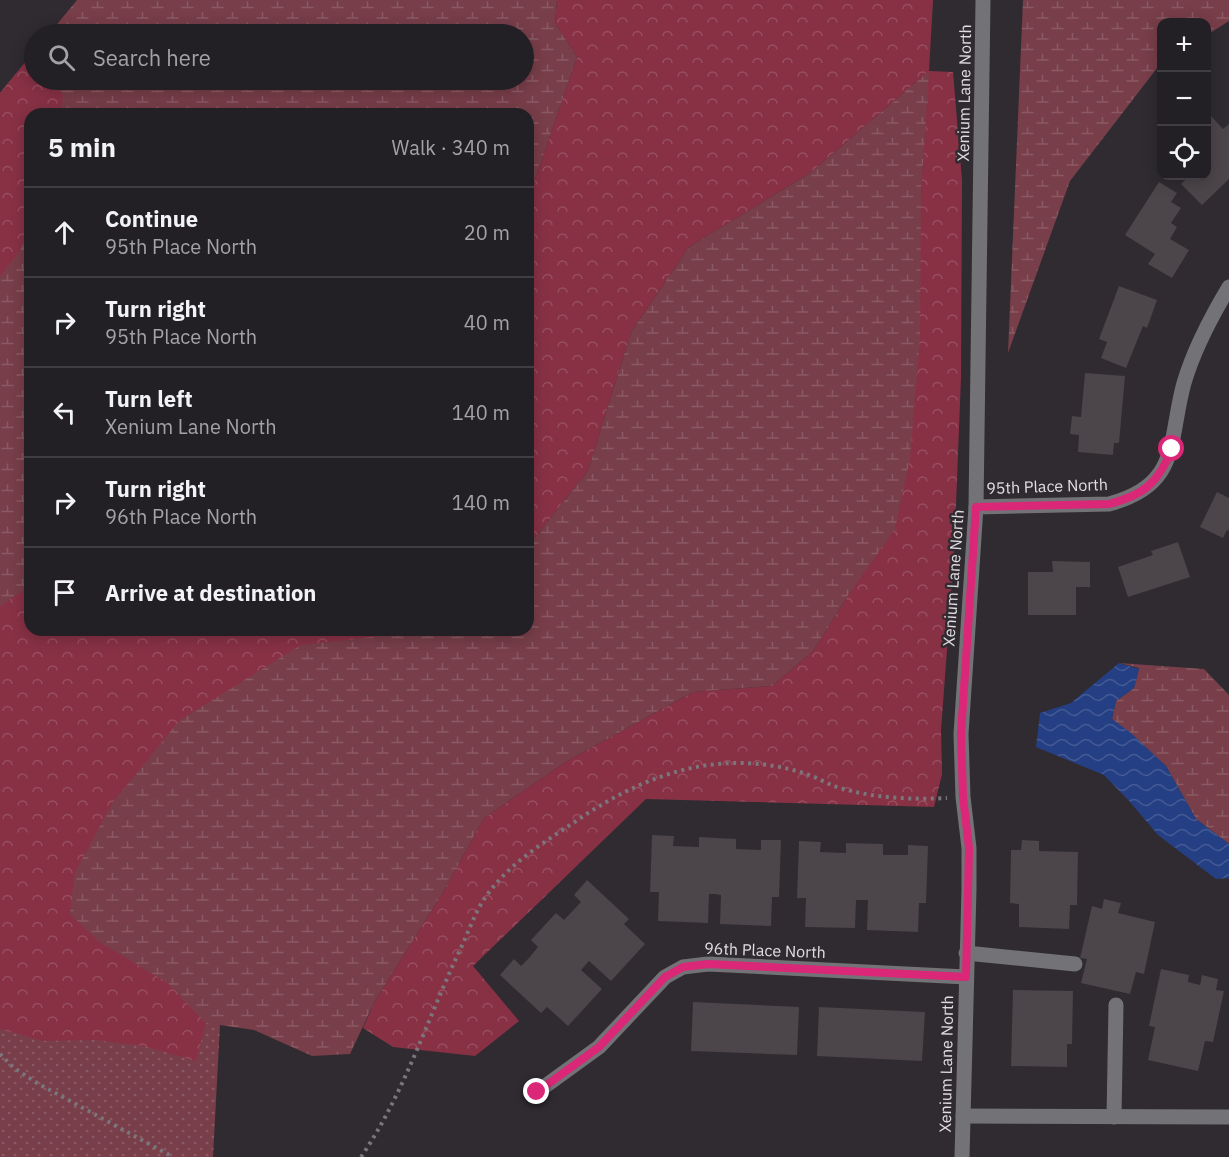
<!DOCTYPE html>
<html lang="en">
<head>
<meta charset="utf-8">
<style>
  body { margin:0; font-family:"IBM Plex Sans",sans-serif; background:#2f2d32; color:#f1f3f6 }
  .controls { position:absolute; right:18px; top:18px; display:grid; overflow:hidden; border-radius:12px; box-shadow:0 3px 15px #0003 }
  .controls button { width:54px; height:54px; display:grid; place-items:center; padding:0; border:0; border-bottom:2px solid #403e42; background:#232025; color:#f1f3f6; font:30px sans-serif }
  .stop { position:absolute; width:18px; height:18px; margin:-14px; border:4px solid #db2777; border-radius:50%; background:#fff }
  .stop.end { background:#db2777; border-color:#fff; box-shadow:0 2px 6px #0008 }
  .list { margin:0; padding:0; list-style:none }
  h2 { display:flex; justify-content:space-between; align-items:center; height:78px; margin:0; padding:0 24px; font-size:26px }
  h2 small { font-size:20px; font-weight:400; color:#a3a3a7 }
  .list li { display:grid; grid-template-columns:39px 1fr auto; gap:18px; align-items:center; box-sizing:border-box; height:90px; padding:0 24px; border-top:2px solid #403e42 }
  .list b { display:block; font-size:22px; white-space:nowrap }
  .list p { margin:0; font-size:20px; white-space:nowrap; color:#a3a3a7 }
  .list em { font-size:20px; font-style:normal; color:#a3a3a7 }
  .icon { flex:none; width:33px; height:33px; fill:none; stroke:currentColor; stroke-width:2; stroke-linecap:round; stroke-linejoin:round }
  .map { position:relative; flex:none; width:1229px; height:1157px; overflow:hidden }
  .search { position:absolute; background:#232025; box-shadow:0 3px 15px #0003; left:24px; top:24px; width:510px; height:66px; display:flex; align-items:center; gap:15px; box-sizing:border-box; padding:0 21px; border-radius:33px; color:#a3a3a7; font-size:22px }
  .panel { position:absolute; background:#232025; box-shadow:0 3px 15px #0003; left:24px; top:108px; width:510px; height:528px; border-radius:18px }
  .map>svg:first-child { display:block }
</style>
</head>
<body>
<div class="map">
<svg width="1229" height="1157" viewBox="0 0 1229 1157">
  <defs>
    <pattern id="green-dots" width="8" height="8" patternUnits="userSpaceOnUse" patternTransform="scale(1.5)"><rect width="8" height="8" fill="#783e49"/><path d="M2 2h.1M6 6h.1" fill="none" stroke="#8b5963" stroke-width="1.8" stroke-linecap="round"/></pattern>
    <pattern id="forest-crowns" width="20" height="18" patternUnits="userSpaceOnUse" patternTransform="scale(1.5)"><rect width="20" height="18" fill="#883145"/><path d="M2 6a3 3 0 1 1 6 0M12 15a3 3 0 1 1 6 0" fill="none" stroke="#984e60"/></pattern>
    <pattern id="wetland-marsh" width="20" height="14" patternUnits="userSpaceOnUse" patternTransform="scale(1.5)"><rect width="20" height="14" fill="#783e49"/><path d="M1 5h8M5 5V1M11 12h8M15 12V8" fill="none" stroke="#8b5963"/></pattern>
    <pattern id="water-waves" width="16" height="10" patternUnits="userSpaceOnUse" patternTransform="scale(1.5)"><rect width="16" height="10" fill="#253f84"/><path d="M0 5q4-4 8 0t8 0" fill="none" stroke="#445a95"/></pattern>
  </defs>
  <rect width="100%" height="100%" fill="#2f2b31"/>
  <!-- green -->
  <path fill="url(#green-dots)" d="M 34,52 L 34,80 L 270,80 L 268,114 L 30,114 L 30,630 L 241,630 L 213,1157 L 0,1157 L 0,93 Z"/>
  <!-- forest -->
  <g fill="url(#forest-crowns)">
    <path d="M 557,0 L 933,0 L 929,71 L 953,72 L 962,180 L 961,377 L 954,556 L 941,730 L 942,774 L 934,807 L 646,799 L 473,966 L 519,1021 L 475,1056 L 393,1047 L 363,1028 L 375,1001 L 442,894 L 484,818 L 567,761 L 693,692 L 772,686 L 813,651 L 851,591 L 921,193 L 928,72 L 810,173 L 689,247 L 631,332 L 588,471 L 528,546 L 528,200 L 577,57 L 555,23 Z"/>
    <path d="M 28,59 L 34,66 L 34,80 L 48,80 L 63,94 L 62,114 L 30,114 L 30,229 L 20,251 L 0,277 L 0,93 Z"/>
    <path d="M 30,586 L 30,630 L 396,630 L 382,636 L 98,941 L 168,983 L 206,1023 L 196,1061 L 143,1046 L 96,1040 L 43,1041 L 0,1029 L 0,606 Z"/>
  </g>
  <!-- wetland -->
  <g fill="url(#wetland-marsh)">
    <path d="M 77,0 L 557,0 L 555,23 L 577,57 L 528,200 L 528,114 L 62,114 L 63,94 L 48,80 L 524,80 L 524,34 L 49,34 Z"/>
    <path d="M 1023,0 L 1229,0 L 1229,21 L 1207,35 L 1206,22 L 1162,22 L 1161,63 L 1070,181 L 1008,353 Z"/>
    <path d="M 929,71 L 921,193 L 920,338 L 910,458 L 895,529 L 851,591 L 813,651 L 772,686 L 693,692 L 567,761 L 484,818 L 442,894 L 375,1001 L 350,1054 L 312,1056 L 254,1030 L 206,1023 L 168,983 L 98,941 L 70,914 L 75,872 L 113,802 L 179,721 L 301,645 L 382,636 L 396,630 L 528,630 L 528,546 L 588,471 L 631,332 L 689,247 L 810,173 Z"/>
    <path d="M 30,229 L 30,586 L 0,606 L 0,277 L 20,251 Z"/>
    <path d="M 1119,663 L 1204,669 L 1229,695 L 1229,844 L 1196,819 L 1166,766 L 1112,719 L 1116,701 L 1134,688 L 1139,668 Z"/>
  </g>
  <!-- water -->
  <path fill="url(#water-waves)" d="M 1119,663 L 1139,669 L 1134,688 L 1116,701 L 1112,719 L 1131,733 L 1166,766 L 1196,819 L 1229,844 L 1229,878 L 1216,879 L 1158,835 L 1130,802 L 1104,775 L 1036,747 L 1040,713 L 1071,703 Z"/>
  <!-- building -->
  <g fill="#4c4549">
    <path d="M 1211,116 L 1223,129 L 1229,124 L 1229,179 L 1202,205 L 1181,184 L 1190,176 L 1206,176 L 1206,121 Z"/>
    <path d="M 1159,182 L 1177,193 L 1171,202 L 1181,208 L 1171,223 L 1177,227 L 1170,239 L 1189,250 L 1172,278 L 1148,264 L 1155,254 L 1125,235 Z"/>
    <path d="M 1119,286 L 1157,300 L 1147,328 L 1143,326 L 1126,368 L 1101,358 L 1107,342 L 1099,339 Z"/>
    <path d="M 1085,373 L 1125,376 L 1119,443 L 1114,443 L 1113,455 L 1078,452 L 1079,435 L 1070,434 L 1072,416 L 1081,417 Z"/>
    <path d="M 1217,492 L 1229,498 L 1229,531 L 1227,530 L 1223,538 L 1200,527 Z"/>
    <path d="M 1178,542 L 1190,577 L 1128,597 L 1118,567 L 1153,555 L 1151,551 Z"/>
    <path d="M 1052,561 L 1090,562 L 1090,587 L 1076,587 L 1076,615 L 1028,615 L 1028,572 L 1053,572 Z"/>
    <path d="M 652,835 L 674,836 L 673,846 L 699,847 L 699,837 L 736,839 L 736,849 L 761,850 L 761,840 L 781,840 L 779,897 L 772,897 L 771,926 L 720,924 L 721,895 L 715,894 L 709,894 L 708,923 L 658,921 L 659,892 L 650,892 Z"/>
    <path d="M 1022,840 L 1039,841 L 1039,851 L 1078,852 L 1077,905 L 1070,905 L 1069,929 L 1019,927 L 1019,904 L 1010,903 L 1011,850 L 1021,850 Z"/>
    <path d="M 799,841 L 821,842 L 820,852 L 846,853 L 846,843 L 883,844 L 883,855 L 908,855 L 908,845 L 928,846 L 926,903 L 919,903 L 918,932 L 867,930 L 868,900 L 856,900 L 855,928 L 805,927 L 806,898 L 797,898 Z"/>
    <path d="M 587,880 L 629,919 L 624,924 L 645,944 L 611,981 L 589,961 L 581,970 L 602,989 L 568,1026 L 547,1007 L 541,1013 L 500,975 L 514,959 L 521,966 L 529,958 L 538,947 L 531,940 L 556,913 L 564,920 L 581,902 L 574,895 Z"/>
    <path d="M 1104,899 L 1121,903 L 1118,913 L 1155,922 L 1144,974 L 1136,972 L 1130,994 L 1081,983 L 1087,959 L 1080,958 L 1092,906 L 1102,909 Z"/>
    <path d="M 1161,969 L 1189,975 L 1188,982 L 1200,985 L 1202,975 L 1218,979 L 1216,990 L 1224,991 L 1213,1042 L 1205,1041 L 1198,1071 L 1148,1060 L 1155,1027 L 1149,1026 Z"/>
    <path d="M 1013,990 L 1073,991 L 1072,1044 L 1067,1044 L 1067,1067 L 1011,1066 Z"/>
    <path d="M 693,1002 L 799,1007 L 797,1055 L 691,1051 Z"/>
    <path d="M 819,1007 L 925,1012 L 922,1061 L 817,1056 Z"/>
  </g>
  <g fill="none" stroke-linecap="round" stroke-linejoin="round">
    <!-- path -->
    <g stroke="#7a767b" stroke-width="4" stroke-dasharray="3 4.5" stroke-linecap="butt">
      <path d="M 0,1054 L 14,1068 L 37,1083 L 173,1157"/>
      <path d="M 361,1157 C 404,1094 427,1020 459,952 C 468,934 475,911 487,895 C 512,860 550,839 585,815 C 631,785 682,763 738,763 C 762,763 787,767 809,775 C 818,778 826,783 834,786 C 870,798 909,800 947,798"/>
    </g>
    <!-- minor -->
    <g stroke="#737276" stroke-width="15">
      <path d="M 976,507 L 1109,504 C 1181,485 1168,441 1184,383 C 1194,349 1211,317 1229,287"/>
      <path d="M 966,953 L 1075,964"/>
      <path d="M 537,1092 L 599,1047 L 665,977 L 683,967 L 708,964 L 966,977"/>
      <path d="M 963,1116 L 1229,1117"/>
      <path d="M 1114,1117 L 1116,1005"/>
      <path d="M 962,1157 L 969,889 L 969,848 L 963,797 L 961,734 L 976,507 L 983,0"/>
    </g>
  </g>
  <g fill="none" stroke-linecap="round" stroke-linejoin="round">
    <!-- route -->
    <path stroke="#db2777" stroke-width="8" d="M 537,1092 L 599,1047 L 665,977 L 683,967 L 708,964 L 966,977 L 969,848 L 963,797 L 961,734 L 976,507 L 1109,504 C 1144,495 1158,483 1172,449"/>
  </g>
  <g text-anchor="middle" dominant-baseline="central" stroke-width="5" stroke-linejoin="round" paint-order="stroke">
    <!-- street labels -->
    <g font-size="16" fill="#e1dee2" stroke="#2f2b31">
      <text transform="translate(964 93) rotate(-89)">Xenium Lane North</text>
      <text transform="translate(1047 486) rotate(-2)">95th Place North</text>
      <text transform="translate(953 578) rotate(-86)">Xenium Lane North</text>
      <text transform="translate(765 950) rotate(2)">96th Place North</text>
      <text transform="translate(946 1064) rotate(-89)">Xenium Lane North</text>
    </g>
  </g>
</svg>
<div class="controls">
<button>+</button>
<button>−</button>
<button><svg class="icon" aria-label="locate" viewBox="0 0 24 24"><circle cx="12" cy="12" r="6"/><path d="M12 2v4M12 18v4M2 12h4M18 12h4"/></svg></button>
</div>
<div class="stop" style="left:1172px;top:449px"></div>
<div class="stop end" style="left:537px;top:1092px"></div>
<div class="search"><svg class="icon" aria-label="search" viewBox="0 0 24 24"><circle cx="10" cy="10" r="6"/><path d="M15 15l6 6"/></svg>Search here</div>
<section class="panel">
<h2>5 min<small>Walk · 340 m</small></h2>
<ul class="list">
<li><svg class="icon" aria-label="ahead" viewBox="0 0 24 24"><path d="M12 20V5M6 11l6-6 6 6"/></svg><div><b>Continue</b><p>95th Place North</p></div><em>20 m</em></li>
<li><svg class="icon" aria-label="right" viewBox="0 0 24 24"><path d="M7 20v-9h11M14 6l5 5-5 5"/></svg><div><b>Turn right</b><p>95th Place North</p></div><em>40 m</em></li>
<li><svg class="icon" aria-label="left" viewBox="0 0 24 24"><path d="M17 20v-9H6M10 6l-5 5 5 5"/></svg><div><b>Turn left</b><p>Xenium Lane North</p></div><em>140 m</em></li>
<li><svg class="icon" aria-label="right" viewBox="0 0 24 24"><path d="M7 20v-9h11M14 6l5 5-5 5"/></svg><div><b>Turn right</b><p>96th Place North</p></div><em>140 m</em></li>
<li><svg class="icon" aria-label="arrive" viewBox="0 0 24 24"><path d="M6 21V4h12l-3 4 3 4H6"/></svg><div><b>Arrive at destination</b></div></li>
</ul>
</section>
</div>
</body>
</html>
